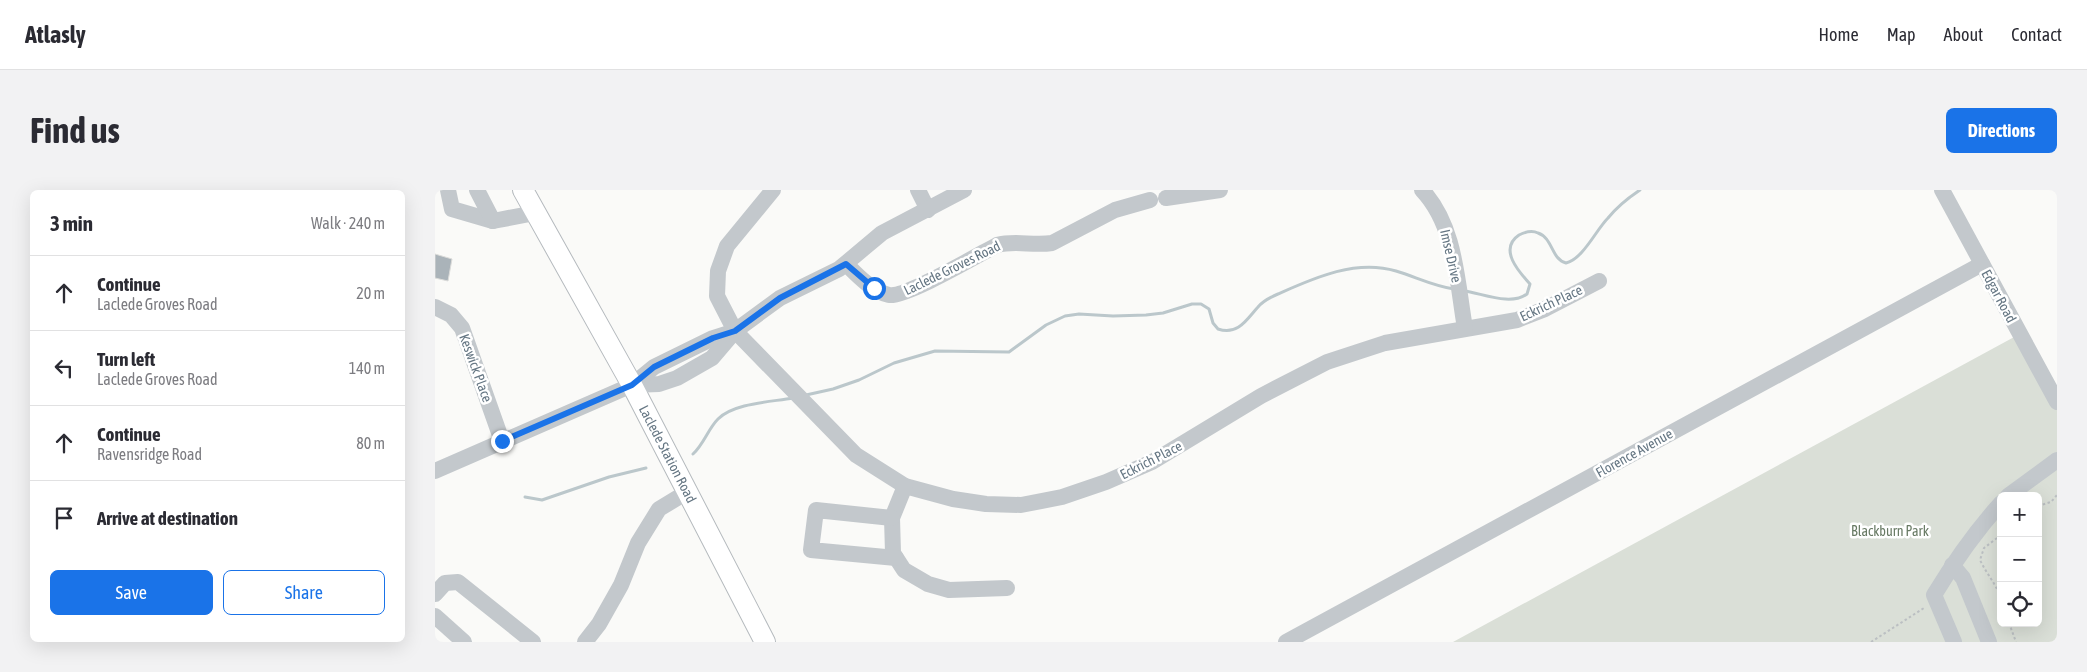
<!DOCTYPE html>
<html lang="en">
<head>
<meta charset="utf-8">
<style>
  body { margin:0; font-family:"Asap Condensed",sans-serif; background:#f2f2f3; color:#2b2b33 }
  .controls { position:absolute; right:15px; bottom:15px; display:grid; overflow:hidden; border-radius:8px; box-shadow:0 5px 20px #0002 }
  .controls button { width:45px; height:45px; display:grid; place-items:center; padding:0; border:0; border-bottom:1px solid #e1e1e2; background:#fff; color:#2b2b33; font:25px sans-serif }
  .stop { position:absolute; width:15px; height:15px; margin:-11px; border:4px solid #1a73e8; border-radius:50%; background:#fff }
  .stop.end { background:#1a73e8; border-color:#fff; box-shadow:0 1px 5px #0008 }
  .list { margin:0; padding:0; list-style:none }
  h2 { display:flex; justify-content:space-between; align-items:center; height:65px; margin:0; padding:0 20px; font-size:21px }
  h2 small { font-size:16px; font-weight:400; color:#7c7c81 }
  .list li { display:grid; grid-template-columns:32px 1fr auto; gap:15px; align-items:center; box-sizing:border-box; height:75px; padding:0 20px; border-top:1px solid #e1e1e2 }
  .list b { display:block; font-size:19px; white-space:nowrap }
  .list p { margin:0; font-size:16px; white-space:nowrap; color:#7c7c81 }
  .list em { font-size:16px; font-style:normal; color:#7c7c81 }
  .actions { display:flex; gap:10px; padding:15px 20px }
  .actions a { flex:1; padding:11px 0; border:1px solid #1a73e8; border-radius:8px; text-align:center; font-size:18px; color:#1a73e8 }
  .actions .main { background:#1a73e8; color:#fff }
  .icon { flex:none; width:28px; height:28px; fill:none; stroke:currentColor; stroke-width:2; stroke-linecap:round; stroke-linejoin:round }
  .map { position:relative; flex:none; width:1622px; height:452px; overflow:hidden; border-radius:8px }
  header { display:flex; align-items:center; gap:30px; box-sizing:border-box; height:70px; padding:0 25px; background:#fff; border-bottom:1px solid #e1e1e2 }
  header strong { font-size:24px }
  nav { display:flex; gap:28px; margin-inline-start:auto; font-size:18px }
  .intro { display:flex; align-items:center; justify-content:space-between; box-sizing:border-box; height:120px; padding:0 30px }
  h1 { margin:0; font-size:35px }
  .button { padding:12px 22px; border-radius:8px; background:#1a73e8; color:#fff; font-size:18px; font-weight:700 }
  main { display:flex; gap:30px; padding:0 30px }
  aside { flex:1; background:#fff; border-radius:8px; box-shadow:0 5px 20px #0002 }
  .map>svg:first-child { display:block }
</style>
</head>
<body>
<header>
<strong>Atlasly</strong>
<nav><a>Home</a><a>Map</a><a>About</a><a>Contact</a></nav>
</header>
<div class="intro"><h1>Find us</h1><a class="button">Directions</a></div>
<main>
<aside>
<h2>3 min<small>Walk · 240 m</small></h2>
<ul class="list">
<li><svg class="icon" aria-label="ahead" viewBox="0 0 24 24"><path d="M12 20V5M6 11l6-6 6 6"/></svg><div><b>Continue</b><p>Laclede Groves Road</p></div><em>20 m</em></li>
<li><svg class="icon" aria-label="left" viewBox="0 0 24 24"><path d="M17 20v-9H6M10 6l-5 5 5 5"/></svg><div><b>Turn left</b><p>Laclede Groves Road</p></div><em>140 m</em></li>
<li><svg class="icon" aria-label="ahead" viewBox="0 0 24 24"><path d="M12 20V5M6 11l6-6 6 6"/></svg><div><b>Continue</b><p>Ravensridge Road</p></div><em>80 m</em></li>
<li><svg class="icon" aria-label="arrive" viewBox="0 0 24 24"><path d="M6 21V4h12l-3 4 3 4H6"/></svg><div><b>Arrive at destination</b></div></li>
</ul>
<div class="actions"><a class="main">Save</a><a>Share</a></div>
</aside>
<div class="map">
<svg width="1622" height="452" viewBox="0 0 1622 452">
  <rect width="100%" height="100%" fill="#fafaf8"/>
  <!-- green -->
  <path fill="#dadfd7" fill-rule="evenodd" d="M 1581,146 L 1622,220 L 1622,452 L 1018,452 ZM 1566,306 L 1603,306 L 1603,433 L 1566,433 Z"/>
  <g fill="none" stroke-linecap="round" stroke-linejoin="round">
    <!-- stream -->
    <g stroke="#bbc7cb" stroke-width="3">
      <path d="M 1030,101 C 1049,104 1076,116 1092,104 L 1095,94 C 1084,82 1063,59 1084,45 C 1090,42 1097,40 1103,43 C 1118,48 1116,69 1131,73 C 1148,69 1161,40 1173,28 C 1182,17 1193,8 1205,0"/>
      <path d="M 371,205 L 398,199 L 424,190 L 459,173 L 500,161 L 574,162 L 611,135 L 630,126 L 644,124 L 678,126 L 711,125 L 728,123 L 757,114 L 766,114 L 774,119 L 778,133 L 783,139 C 803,146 812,129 823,117 C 828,111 836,107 843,104 C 879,88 920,69 961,81 C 981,87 998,96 1019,99"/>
      <path d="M 258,264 C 269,254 273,239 283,229 C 299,213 336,212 358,208"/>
      <path d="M 90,307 L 107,310 L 174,287 L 211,278"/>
    </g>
  </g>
  <!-- building -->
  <path fill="#aab3b9" stroke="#dcdcda" d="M 0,64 L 17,69 L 13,91 L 0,88 Z"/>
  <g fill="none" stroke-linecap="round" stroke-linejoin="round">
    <defs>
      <g id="major">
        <path id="s1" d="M 88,0 L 197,195 L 330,452"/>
      </g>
    </defs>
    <!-- major casing -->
    <use href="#major" stroke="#b5babe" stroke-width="22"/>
    <!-- path -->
    <g stroke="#bbbfc2" stroke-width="2" stroke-dasharray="2.5 2.5" stroke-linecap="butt">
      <path d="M 1603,316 L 1616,312 L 1622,305"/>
      <path d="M 1566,345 L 1549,358 L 1545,370 C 1551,383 1561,394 1566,408"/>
      <path d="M 1574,433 L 1581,452"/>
      <path d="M 1436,452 L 1489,418"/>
    </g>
    <!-- minor -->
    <g stroke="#c3c8cc" stroke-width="16">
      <path d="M 13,0 L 17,19 L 58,31"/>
      <path d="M 42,0 L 58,31 L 100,23"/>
      <path d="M 338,0 L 292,56 L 283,81 L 282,106 L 300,141 L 421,265 L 470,296 L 518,309 L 551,314 L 586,315 L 627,307 L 671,292 L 717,272 L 826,206 L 892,172 L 950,153 L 1082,130 L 1110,119 L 1164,91"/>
      <path d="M 483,0 L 493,20"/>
      <path d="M 987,0 C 1021,36 1022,93 1030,138"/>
      <path d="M 1507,0 L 1622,212"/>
      <path d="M 731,8 L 785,0"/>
      <path d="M 411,74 C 423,86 437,101 454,105 C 470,108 543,65 562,55 C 580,50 598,56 617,53 L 680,20 L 715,10"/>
      <path d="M 0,117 L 16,125 L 27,138 L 67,251"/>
      <path d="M 197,195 L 224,194 L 242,188 L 277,168 L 300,141"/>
      <path d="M 0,281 L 197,195 L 219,177 L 278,148 L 300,141 L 345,108 L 404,79 L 447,43 L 529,0"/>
      <path d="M 470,296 L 457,328 L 458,363 L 469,380 L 493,394 L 514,400 L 572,398"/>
      <path d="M 1573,306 L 1622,270"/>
      <path d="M 457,328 L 381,320 L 376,360 L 461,368"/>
      <path d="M 1517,375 L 1528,388 L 1554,452"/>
      <path d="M 0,404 L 10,393 L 23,392 L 98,452"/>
      <path d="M 0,426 L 29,452"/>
      <path d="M 150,452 L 164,434 L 186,395 L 203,353 L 224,319 L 252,302"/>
      <path d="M 851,452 L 1547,74"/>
      <path d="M 1519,452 L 1499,405 C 1519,372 1540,342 1566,313"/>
    </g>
    <!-- major -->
    <use href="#major" stroke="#fff" stroke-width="20"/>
  </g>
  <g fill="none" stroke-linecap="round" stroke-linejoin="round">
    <!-- route -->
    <path stroke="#1a73e8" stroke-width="6" d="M 67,251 L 197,195 L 219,177 L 278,148 L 300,141 L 345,108 L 411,74 L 439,98"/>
  </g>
  <g text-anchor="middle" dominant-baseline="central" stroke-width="5" stroke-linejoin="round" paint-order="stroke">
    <!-- street labels -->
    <g font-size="14" fill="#657683" stroke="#fff">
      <text transform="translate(1016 66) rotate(77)">Imse Drive</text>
      <text transform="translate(517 78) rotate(-26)">Laclede Groves Road</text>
      <text transform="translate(1564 106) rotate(62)">Edgar Road</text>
      <text transform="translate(1116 113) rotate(-25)">Eckrich Place</text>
      <text transform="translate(41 178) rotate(70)">Keswick Place</text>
      <text transform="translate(1199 263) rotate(-29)">Florence Avenue</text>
      <text stroke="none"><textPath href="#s1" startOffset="301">Laclede Station Road</textPath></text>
      <text transform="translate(716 270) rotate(-27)">Eckrich Place</text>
    </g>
    <!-- park labels -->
    <g font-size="14" fill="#687a64" stroke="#fff">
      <text x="1455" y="341">Blackburn Park</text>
    </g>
  </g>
</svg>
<div class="controls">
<button>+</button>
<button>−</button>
<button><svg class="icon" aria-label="locate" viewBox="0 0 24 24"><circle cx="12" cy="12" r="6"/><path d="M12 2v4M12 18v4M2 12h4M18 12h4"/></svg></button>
</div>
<div class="stop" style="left:439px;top:98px"></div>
<div class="stop end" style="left:67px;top:251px"></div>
</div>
</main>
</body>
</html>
